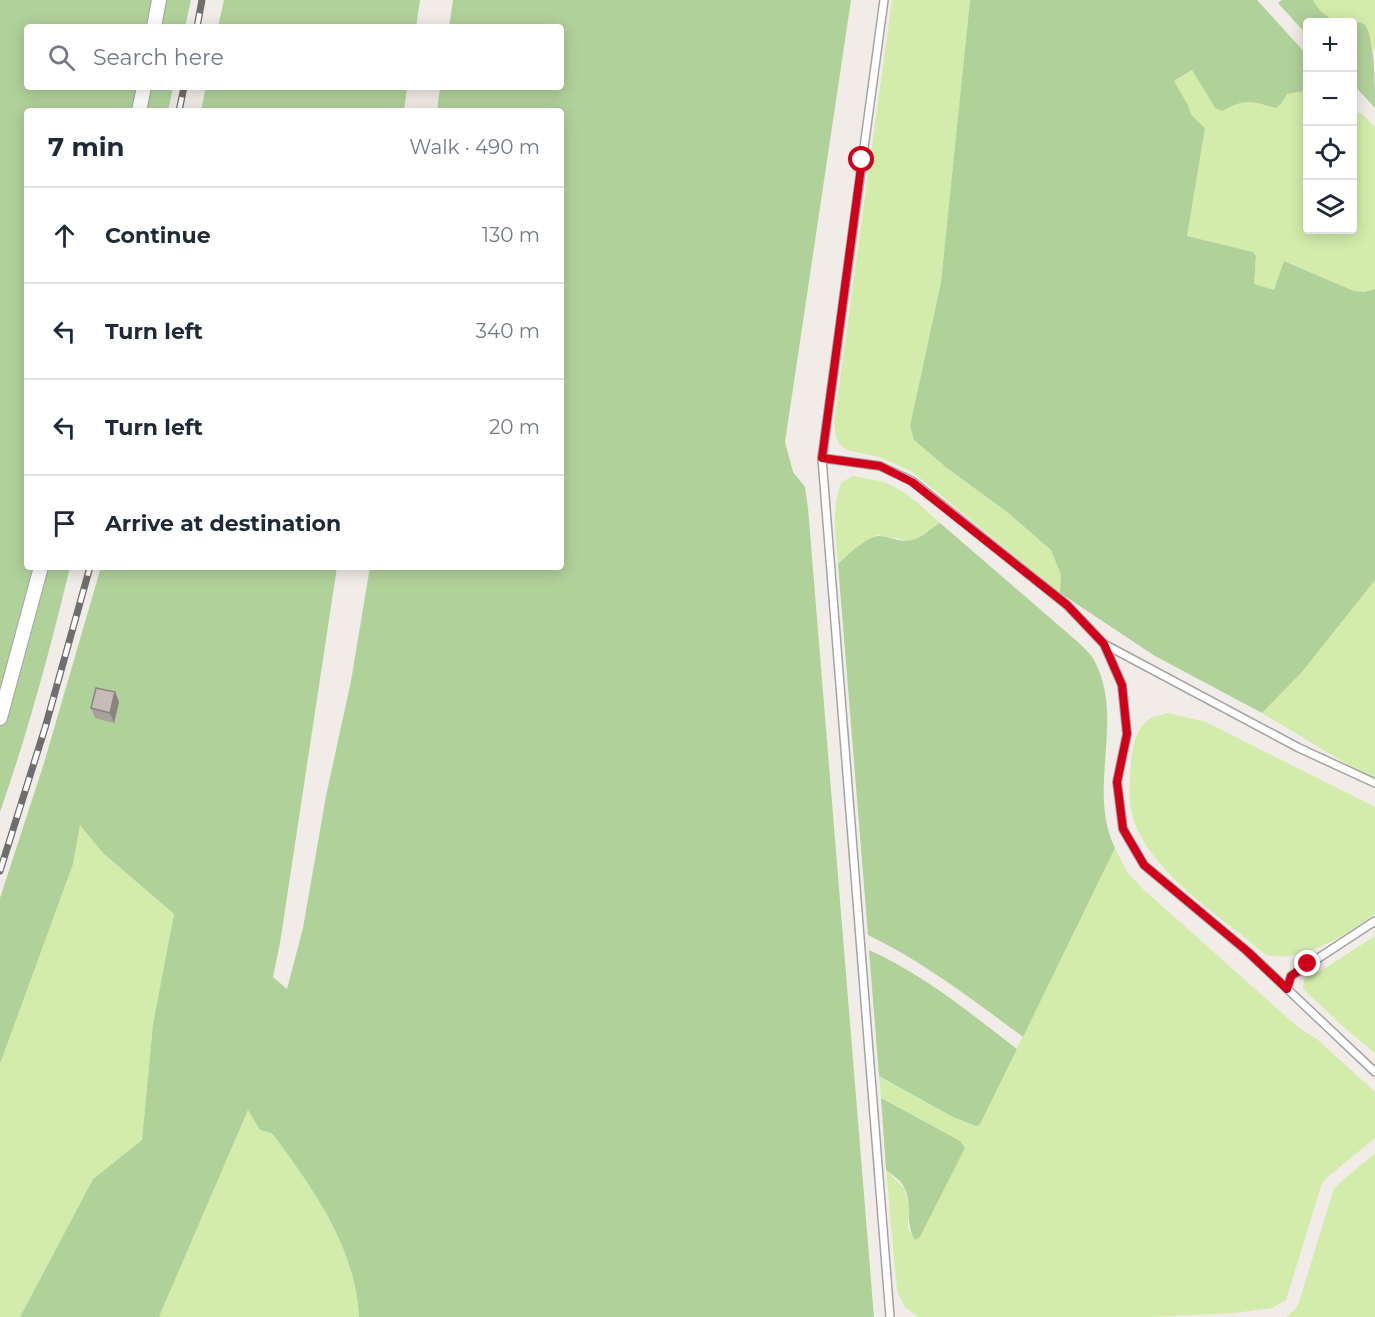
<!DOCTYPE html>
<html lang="en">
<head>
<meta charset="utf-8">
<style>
  body { margin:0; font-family:Montserrat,sans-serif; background:#f2f2f3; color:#1f2937 }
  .controls { position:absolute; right:18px; top:18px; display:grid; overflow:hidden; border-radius:6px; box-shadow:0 3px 15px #0003 }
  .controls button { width:54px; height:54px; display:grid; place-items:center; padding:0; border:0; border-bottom:2px solid #e0e1e3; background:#fff; color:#1f2937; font:30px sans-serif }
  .stop { position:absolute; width:18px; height:18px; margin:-14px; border:4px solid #d1001a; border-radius:50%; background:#fff }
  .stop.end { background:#d1001a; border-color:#fff; box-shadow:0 2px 6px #0008 }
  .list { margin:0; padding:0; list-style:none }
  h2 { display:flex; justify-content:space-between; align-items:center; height:78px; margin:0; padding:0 24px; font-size:26px }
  h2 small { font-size:20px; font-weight:400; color:#747a83 }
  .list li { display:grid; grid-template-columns:39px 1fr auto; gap:18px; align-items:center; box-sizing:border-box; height:96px; padding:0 24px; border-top:2px solid #e0e1e3 }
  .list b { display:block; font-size:22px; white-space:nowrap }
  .list em { font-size:20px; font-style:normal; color:#747a83 }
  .icon { flex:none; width:33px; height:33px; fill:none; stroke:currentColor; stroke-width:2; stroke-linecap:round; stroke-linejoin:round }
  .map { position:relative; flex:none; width:1375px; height:1317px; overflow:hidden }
  .search { position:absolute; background:#fff; box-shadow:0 3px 15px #0003; left:24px; top:24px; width:540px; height:66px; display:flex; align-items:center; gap:15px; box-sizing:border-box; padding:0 21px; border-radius:6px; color:#747a83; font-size:22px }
  .panel { position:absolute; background:#fff; box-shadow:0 3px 15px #0003; left:24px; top:108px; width:540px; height:462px; border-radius:6px }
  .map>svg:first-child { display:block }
</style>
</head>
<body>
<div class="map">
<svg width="1375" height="1317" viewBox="0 0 1375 1317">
  <rect width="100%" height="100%" fill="#f1ece7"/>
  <!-- grass -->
  <g fill="#d3ecac">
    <path d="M 892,0 L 970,0 L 941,282 L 910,426 L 914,440 L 947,468 L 1007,512 L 1051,550 L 1061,575 L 1060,593 L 911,471 L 879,457 L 847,450 L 840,445 L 836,437 L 834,423 Z"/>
    <path d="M 1313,0 L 1375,0 L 1375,52 L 1359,22 C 1337,23 1324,19 1313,0 Z"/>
    <path d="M 1192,70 L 1215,108 L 1222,110 C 1245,98 1251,102 1276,108 L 1282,103 L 1287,94 L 1295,91 L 1307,92 L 1308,230 L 1352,230 L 1353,114 L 1361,113 L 1375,127 L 1375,289 L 1364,292 L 1354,291 L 1285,261 L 1274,291 L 1254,285 L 1256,256 L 1252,252 L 1187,236 L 1205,128 L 1190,115 L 1188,105 L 1174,81 Z"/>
    <path d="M 852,476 C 861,478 871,479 880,481 C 904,488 922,507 940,523 L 918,538 L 909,541 L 878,535 L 863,542 L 838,564 C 836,535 831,510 841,483 Z"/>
    <path d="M 1375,580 L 1375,781 L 1262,713 L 1302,672 Z"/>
    <path d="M 1168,713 L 1206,722 L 1375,807 L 1375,914 C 1345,935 1304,963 1266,955 C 1222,916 1138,867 1130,804 C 1129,791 1130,776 1131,763 C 1132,747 1136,727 1151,718 C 1156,716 1163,714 1168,713 Z"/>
    <path d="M 80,824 L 103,853 L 174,914 L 153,1024 L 142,1140 L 93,1179 L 20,1317 L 0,1317 L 0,1064 L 73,864 Z"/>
    <path d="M 1115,848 L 1127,872 L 1143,889 L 1299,1028 L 1318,1040 L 1375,1092 L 1375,1138 L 1324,1180 L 1321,1186 L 1286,1300 L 1272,1308 L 1235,1313 L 1150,1317 L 918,1317 L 905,1307 L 897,1291 L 886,1170 L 904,1188 L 908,1204 L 908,1229 L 915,1240 L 920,1237 L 965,1148 L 959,1141 L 881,1098 L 879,1076 L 953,1117 L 976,1126 L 980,1124 Z"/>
    <path d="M 1375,936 L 1375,1053 L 1346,1029 L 1303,989 L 1304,979 L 1322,970 Z"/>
    <path d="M 248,1110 L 260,1130 L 271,1133 L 275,1137 C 314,1190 356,1249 359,1317 L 159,1317 Z"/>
    <path d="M 1375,1153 L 1375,1317 L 1286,1317 L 1295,1310 L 1299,1302 L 1334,1188 Z"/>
  </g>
  <!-- forest -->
  <g fill="#b1d19b">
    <path d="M 0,0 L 191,0 L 185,27 L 27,27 L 27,87 L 173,87 L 168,111 L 27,111 L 27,567 L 70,567 C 50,650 28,732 0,812 Z"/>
    <path d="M 224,0 L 420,0 L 416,27 L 218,27 Z"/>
    <path d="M 453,0 L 851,0 L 785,442 L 793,472 L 805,487 L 808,508 L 874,1317 L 359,1317 C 356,1249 314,1190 275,1137 L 271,1133 L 260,1130 L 248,1110 L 159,1317 L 20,1317 L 93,1179 L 142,1140 L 153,1024 L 174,914 L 103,853 L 80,825 L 73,864 L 0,1064 L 0,898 L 44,763 L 101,567 L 337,567 L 280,943 L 273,977 L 287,989 L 303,928 L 326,796 L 351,681 L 370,567 L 561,567 L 561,111 L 437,111 L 440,87 L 561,87 L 561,27 L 449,27 Z"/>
    <path d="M 970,0 L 1257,0 L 1307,55 L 1307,92 L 1304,91 L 1287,94 L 1282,103 L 1276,108 C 1251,102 1246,98 1222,111 L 1215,108 L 1192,70 L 1174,81 L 1188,105 L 1191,115 L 1205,128 L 1187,236 L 1253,252 L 1256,256 L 1254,284 L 1274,290 L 1284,261 L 1354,291 L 1364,292 L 1375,289 L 1375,580 L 1302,672 L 1262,713 L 1155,656 L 1060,593 L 1061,575 L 1051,550 L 1007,512 L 947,468 L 914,440 L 910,426 L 941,282 Z"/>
    <path d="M 1282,0 L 1313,0 C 1322,16 1333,22 1351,22 C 1356,22 1361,21 1365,25 C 1375,39 1375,88 1375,108 L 1353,84 L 1352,22 L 1308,22 L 1307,35 L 1278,3 Z"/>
    <path d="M 206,87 L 407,87 L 404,111 L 201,111 Z"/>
    <path d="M 940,523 L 1079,643 C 1084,648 1091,654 1094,660 C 1126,719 1086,789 1115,848 L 1023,1037 C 973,1000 924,962 868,935 L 838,564 C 847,556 867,535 880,536 C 891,537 901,543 912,540 C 922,538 931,528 940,523 Z"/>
    <path d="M 869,950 C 923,974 970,1013 1017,1049 L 980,1124 L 976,1126 L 953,1117 L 879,1076 Z"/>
    <path d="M 881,1098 L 960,1141 L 965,1148 L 920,1237 L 915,1240 C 904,1222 913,1204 904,1187 C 901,1180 892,1175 886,1170 Z"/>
  </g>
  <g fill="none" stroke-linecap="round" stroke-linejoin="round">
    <defs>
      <g id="lane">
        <path d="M 884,0 L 822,458 L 890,1317"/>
        <path d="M 822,458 L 880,466 L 912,481 L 1067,605 L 1104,644 L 1122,685 L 1127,734 L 1117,782 L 1123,829 L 1144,865 L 1247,951 L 1375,1072"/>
        <path d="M 1104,644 L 1299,748 L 1375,783"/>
        <path d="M 1287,989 L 1291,976 L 1375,921"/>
      </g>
      <g id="street">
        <path d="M 154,27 L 159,0"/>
        <path d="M 139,111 L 144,87"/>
        <path d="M 0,718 L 41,567"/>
      </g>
    </defs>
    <!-- lane casing -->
    <use href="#lane" stroke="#a4a4a4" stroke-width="10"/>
    <!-- street casing -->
    <use href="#street" stroke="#a4a4a4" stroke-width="16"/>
    <!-- lane -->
    <use href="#lane" stroke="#fff" stroke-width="7"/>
    <!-- street -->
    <use href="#street" stroke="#fff" stroke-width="14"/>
    <defs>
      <g id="rail">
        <path d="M 197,27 L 202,0"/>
        <path d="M 179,111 L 184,87"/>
        <path d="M 0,871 L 45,728 L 90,567"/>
      </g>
    </defs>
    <!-- rail casing -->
    <use href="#rail" stroke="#6e6e6e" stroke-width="7"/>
    <!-- rail -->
    <use href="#rail" stroke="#fff" stroke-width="4.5" stroke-dasharray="14" stroke-linecap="butt"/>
  </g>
  <!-- wall -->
  <path fill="#aaa19d" d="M 115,692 L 119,702 L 114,723 L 95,718 L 91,708 Z"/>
  <!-- shaded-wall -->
  <path fill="#8b837f" d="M 115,692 L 119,702 L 114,723 L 110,713 Z"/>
  <!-- building -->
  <path fill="#c6bbb6" stroke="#8b837f" stroke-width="1.5" d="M 96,688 L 115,692 L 110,713 L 91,708 Z"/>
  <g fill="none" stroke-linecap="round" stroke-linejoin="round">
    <!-- route -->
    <path stroke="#d1001a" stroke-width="8" d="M 862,160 L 822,458 L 880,466 L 912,482 L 1067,605 L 1104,644 L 1122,685 L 1127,734 L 1117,782 L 1123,829 L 1144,865 L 1247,951 L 1287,989 L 1291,976 L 1308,964"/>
  </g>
</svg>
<div class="controls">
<button>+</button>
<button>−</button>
<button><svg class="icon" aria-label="locate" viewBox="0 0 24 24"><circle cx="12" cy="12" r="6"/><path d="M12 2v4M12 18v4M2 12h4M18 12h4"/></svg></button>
<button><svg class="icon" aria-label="layers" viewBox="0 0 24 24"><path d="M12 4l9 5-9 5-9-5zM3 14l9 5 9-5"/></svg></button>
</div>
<div class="stop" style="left:862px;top:160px"></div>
<div class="stop end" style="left:1308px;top:964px"></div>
<div class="search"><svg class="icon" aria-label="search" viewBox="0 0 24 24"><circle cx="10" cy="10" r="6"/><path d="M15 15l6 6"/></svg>Search here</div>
<section class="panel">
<h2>7 min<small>Walk · 490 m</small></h2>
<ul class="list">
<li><svg class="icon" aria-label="ahead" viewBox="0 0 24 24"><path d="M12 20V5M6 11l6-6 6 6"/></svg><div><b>Continue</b></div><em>130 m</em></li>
<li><svg class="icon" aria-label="left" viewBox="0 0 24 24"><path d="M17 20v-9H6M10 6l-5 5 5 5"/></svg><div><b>Turn left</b></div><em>340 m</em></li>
<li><svg class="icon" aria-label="left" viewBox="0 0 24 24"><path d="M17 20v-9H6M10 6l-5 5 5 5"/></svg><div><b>Turn left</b></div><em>20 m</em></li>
<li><svg class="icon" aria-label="arrive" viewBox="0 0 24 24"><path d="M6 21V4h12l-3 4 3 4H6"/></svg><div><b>Arrive at destination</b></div></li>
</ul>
</section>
</div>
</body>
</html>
